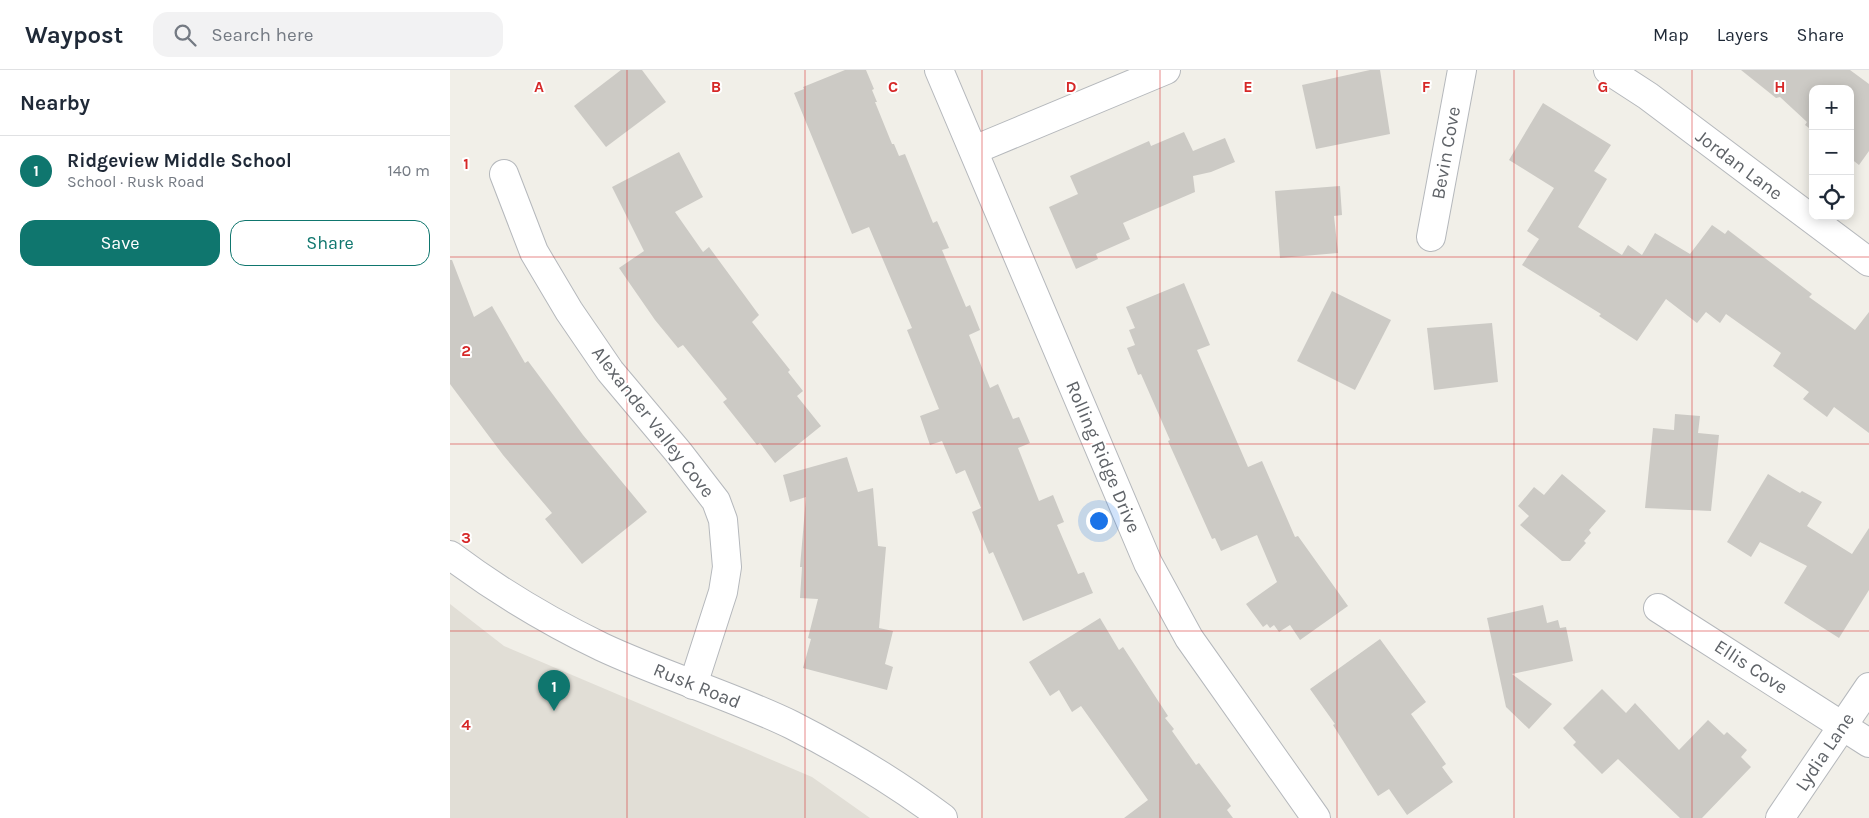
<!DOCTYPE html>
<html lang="en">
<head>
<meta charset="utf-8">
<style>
  body { margin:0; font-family:Karla,sans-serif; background:#f2f2f3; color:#1f2937 }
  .controls { position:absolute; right:15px; top:15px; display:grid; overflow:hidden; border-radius:10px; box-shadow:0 2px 12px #0003 }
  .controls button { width:45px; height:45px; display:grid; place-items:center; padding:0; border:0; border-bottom:1px solid #e0e1e3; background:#fff; color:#1f2937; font:25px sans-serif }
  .you { position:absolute; left:648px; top:450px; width:18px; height:18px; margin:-12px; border:4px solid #fff; border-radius:50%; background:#1a73e8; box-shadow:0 0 0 8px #1a73e833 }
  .badge { display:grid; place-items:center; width:32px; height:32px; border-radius:50%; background:#0f766e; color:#fff; font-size:16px; font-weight:700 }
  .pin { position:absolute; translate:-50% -41px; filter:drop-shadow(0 1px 2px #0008) }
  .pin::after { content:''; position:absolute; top:26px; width:18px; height:15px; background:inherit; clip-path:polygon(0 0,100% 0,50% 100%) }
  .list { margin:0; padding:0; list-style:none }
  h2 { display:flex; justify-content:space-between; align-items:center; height:65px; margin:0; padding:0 20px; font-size:21px }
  h2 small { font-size:16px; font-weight:400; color:#747a83 }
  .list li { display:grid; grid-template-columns:32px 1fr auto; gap:15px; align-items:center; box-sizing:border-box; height:70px; padding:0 20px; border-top:1px solid #e0e1e3 }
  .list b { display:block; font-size:19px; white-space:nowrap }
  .list p { margin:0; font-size:16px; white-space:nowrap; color:#747a83 }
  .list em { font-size:16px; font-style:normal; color:#747a83 }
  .actions { display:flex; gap:10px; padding:15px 20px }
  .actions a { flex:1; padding:11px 0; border:1px solid #0f766e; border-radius:15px; text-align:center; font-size:18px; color:#0f766e }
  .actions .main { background:#0f766e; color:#fff }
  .icon { flex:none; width:28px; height:28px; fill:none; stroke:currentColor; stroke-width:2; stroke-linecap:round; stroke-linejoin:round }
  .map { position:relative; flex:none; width:1419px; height:748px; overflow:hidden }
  header { display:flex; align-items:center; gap:30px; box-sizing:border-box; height:70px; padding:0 25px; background:#fff; border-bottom:1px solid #e0e1e3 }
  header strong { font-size:24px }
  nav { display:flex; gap:28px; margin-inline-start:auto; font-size:18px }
  .search { width:350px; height:45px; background:#f2f2f3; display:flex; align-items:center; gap:12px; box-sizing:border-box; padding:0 18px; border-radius:15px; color:#747a83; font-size:19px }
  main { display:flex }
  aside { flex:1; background:#fff }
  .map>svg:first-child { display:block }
</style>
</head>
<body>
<header>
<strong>Waypost</strong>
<div class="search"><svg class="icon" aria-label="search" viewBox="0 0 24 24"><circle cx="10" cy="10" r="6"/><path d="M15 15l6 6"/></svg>Search here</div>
<nav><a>Map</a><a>Layers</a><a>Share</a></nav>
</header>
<main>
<aside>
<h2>Nearby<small></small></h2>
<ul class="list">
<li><span class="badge">1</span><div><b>Ridgeview Middle School</b><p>School · Rusk Road</p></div><em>140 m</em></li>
</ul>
<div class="actions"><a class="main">Save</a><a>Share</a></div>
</aside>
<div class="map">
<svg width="1419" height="748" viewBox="0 0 1419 748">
  <rect width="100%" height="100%" fill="#f1efe8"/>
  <!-- education -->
  <path fill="#e1ded6" d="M 0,534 L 54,576 L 362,707 L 420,748 L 0,748 Z"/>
  <!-- building -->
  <g fill="#cccac5">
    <path d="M 171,0 L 192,0 L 216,32 L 156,77 L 124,36 Z"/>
    <path d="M 395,0 L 416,0 L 424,19 L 422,20 L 427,32 L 425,32 L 442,74 L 444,74 L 449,86 L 455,84 L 483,153 L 487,151 L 499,178 L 492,180 L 516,237 L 520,235 L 530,260 L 519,265 L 540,318 L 548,314 L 563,349 L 569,347 L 580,373 L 568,378 L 589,431 L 603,425 L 614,452 L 607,455 L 628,504 L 634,502 L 643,523 L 573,551 L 543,482 L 539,484 L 522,442 L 531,438 L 515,400 L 506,404 L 492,371 L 480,375 L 470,346 L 489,339 L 457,260 L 462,258 L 419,157 L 402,164 L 344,23 L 354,19 L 353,17 Z"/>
    <path d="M 920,0 L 930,0 L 940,64 L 866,79 L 852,15 Z"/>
    <path d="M 1291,0 L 1400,0 L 1419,14 L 1419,81 L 1409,95 L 1400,88 L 1400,19 L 1363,19 L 1363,61 L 1355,55 L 1357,52 L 1330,27 L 1326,28 Z"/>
    <path d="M 1093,33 L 1161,75 L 1144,101 L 1157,109 L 1128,157 L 1172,185 L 1178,175 L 1192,185 L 1205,163 L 1240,184 L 1262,155 L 1275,164 L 1278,160 L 1362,224 L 1359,227 L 1405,260 L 1419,242 L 1419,363 L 1384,337 L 1377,347 L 1353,329 L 1359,322 L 1323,296 L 1331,283 L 1276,244 L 1270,253 L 1256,242 L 1247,253 L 1216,229 L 1187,271 L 1149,246 L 1151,244 L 1072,195 L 1089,169 L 1077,161 L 1104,118 L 1059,90 Z"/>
    <path d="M 734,62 L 743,81 L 775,68 L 785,92 L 761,102 L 743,106 L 745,122 L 673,153 L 680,169 L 646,184 L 648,189 L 626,199 L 599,137 L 628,124 L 620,106 L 699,71 L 701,76 Z"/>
    <path d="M 229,82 L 253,127 L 225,142 L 253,182 L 259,177 L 309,245 L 302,252 L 340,300 L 338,302 L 353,321 L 347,326 L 371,356 L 325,393 L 310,373 L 307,375 L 273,332 L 277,329 L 233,275 L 228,278 L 205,250 L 169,198 L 194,181 L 162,117 Z"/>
    <path d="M 890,116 L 892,145 L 884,146 L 888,183 L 830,188 L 825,121 Z"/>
    <path d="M 0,190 L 2,190 L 24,247 L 42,236 L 75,293 L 78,291 L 133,365 L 197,442 L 132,494 L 95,449 L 102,443 L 53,385 L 0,314 Z"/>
    <path d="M 734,213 L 760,275 L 747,280 L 798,397 L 812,391 L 845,467 L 848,466 L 898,536 L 850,570 L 840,555 L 829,562 L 824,555 L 820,558 L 817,554 L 813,557 L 796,534 L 827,512 L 807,465 L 771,481 L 765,468 L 762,469 L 718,371 L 720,370 L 691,304 L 688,305 L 677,278 L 685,275 L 679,260 L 685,258 L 676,237 Z"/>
    <path d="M 882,221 L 941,250 L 905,320 L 847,291 Z"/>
    <path d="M 1042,253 L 1048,312 L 984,320 L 977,258 Z"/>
    <path d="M 1225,344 L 1250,346 L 1248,363 L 1269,365 L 1261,441 L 1195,438 L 1203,358 L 1224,360 Z"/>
    <path d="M 397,387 L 408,422 L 423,418 L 428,476 L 436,477 L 429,558 L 443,561 L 435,594 L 443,597 L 437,620 L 353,598 L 361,569 L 358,568 L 368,529 L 350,528 L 352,497 L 350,497 L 356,427 L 340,432 L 333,405 Z"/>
    <path d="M 1112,404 L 1156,441 L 1139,460 L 1141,463 L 1134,471 L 1136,473 L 1120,491 L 1112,491 L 1070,455 L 1079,446 L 1068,436 L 1084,417 L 1094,425 Z"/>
    <path d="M 1318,404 L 1350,423 L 1352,421 L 1372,432 L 1357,456 L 1402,484 L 1419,458 L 1419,520 L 1389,568 L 1334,533 L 1357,496 L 1310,472 L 1301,487 L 1277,472 Z"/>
    <path d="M 1093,535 L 1097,553 L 1108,550 L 1110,558 L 1116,557 L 1123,591 L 1062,604 L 1102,634 L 1079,659 L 1056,637 L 1037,548 Z"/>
    <path d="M 650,548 L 669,580 L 673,577 L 718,646 L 715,648 L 724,659 L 722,661 L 746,695 L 749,693 L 781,736 L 777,740 L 783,748 L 674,748 L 698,730 L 631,636 L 622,642 L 609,620 L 600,626 L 579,592 Z"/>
    <path d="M 930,569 L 976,632 L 961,644 L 996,694 L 992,697 L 1003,712 L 957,745 L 939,719 L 928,726 L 883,655 L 885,654 L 860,619 Z"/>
    <path d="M 1152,619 L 1176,643 L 1185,633 L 1229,680 L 1258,650 L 1274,665 L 1277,662 L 1297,680 L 1291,687 L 1301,697 L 1252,748 L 1230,748 L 1168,689 L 1152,704 L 1123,675 L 1126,672 L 1113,658 Z"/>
  </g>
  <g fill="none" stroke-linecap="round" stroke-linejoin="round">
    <defs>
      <g id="minor">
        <path d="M 489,0 L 698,493 L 739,568 L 866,748"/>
        <path d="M 1158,0 L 1198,26 L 1419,192"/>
        <path d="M 524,80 L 716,0"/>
        <path d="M 54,104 L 84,182 L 119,241 L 160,301 L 229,383 L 266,431 L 273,450 L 277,497 L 273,522 L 243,615"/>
        <path d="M 981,167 L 1012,0"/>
        <path d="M 0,485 C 48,521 98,551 152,577 C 214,606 280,625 342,655 C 395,682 445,712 493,748"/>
        <path d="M 1208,538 L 1419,673"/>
        <path d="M 1330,748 L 1419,617"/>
      </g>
    </defs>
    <!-- minor casing -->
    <use href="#minor" stroke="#b5b8bc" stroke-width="30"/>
    <!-- minor -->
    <use href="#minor" stroke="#fff" stroke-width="28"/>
  </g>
  <!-- grid -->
  <path fill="none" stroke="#d62828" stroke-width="1" stroke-opacity="0.55" d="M 177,0 L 177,748M 355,0 L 355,748M 532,0 L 532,748M 710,0 L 710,748M 887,0 L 887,748M 1064,0 L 1064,748M 1242,0 L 1242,748M 0,187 L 1419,187M 0,374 L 1419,374M 0,561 L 1419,561"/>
  <g text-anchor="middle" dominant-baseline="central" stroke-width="4" stroke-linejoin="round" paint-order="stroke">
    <!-- street labels -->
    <g font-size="19" fill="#5f6368" stroke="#fff">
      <text transform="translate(996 83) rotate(-80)">Bevin Cove</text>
      <text transform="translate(1289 95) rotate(37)">Jordan Lane</text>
      <text transform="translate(203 352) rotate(52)">Alexander Valley Cove</text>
      <text transform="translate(653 387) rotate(67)">Rolling Ridge Drive</text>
      <text transform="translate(1301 597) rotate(33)">Ellis Cove</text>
      <text transform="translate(247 616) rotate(22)">Rusk Road</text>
      <text transform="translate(1375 682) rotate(-56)">Lydia Lane</text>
    </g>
  </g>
  <g font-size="16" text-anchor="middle" font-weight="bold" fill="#d62828" stroke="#fff" stroke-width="4" stroke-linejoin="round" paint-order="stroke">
    <text x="89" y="22">A</text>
    <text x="266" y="22">B</text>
    <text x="443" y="22">C</text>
    <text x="621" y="22">D</text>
    <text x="798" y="22">E</text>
    <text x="976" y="22">F</text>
    <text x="1153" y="22">G</text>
    <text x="1330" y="22">H</text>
    <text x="16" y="99">1</text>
    <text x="16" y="286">2</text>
    <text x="16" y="473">3</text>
    <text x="16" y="660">4</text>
  </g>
</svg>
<div class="controls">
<button>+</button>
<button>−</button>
<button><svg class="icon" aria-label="locate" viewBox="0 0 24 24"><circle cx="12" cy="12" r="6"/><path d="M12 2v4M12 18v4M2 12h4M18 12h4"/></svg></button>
</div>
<div class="you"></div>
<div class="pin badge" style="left:104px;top:641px">1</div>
</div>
</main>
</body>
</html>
